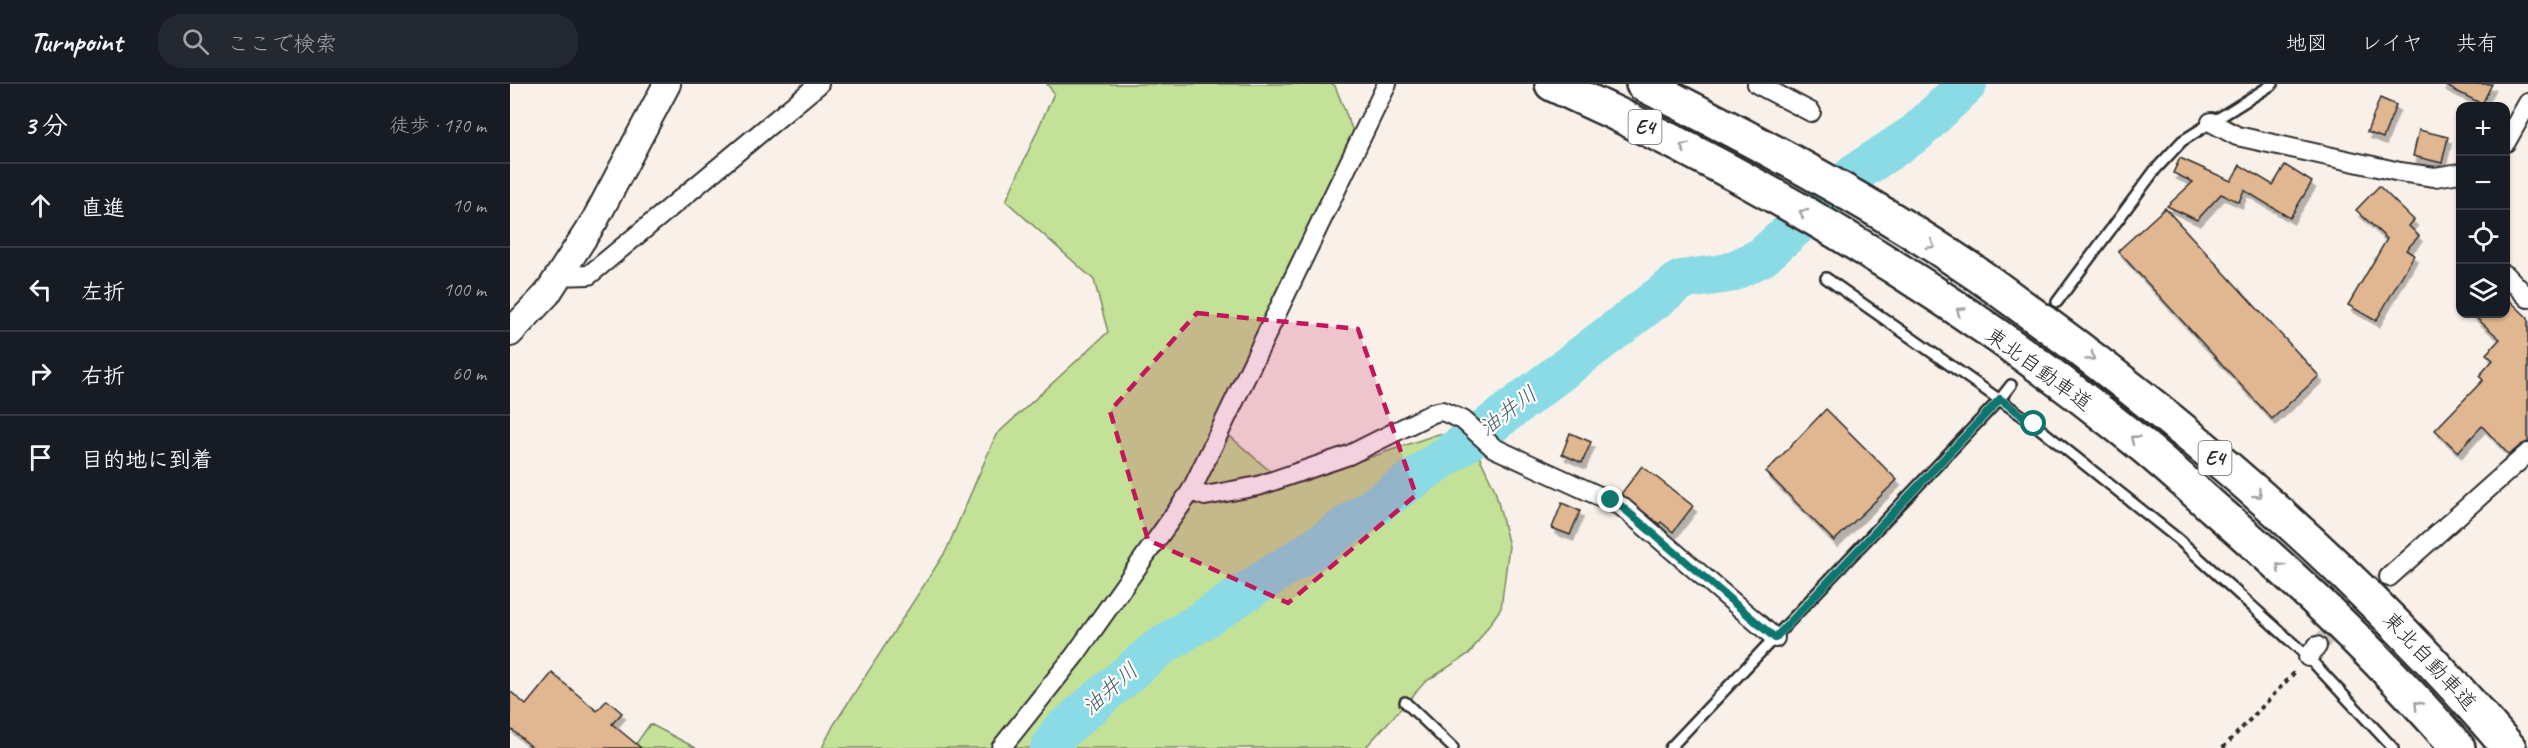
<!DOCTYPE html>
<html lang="ja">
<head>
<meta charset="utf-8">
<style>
  body { margin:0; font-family:Caveat,"Klee One",sans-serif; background:#242831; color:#f1f3f6 }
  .controls { position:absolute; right:18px; top:18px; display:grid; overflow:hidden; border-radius:12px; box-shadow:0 2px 4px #0004 }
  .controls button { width:54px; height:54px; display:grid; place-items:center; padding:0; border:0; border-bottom:2px solid #363941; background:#171b24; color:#f1f3f6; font:30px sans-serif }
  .stop { position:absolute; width:18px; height:18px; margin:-14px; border:4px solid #0f766e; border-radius:50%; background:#fff }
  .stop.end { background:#0f766e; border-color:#fff; box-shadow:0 2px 6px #0008 }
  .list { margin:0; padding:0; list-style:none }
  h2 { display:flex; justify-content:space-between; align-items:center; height:78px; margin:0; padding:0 24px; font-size:26px }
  h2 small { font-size:20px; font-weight:400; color:#9ea1a6 }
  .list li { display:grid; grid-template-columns:39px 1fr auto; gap:18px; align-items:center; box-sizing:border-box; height:84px; padding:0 24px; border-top:2px solid #363941 }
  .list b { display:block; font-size:22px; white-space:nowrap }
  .list em { font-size:20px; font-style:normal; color:#9ea1a6 }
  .icon { flex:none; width:33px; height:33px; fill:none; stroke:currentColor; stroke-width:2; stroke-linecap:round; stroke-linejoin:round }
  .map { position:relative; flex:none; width:2018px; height:664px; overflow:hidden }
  header { display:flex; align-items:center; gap:36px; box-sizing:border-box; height:84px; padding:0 30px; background:#171b24; border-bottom:2px solid #363941 }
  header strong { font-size:28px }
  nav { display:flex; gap:33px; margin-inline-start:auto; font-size:21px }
  .search { width:420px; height:54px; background:#242831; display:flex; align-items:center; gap:15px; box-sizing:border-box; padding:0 21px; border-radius:24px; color:#9ea1a6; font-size:22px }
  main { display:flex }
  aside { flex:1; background:#171b24 }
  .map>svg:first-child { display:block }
</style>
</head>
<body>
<header>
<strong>Turnpoint</strong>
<div class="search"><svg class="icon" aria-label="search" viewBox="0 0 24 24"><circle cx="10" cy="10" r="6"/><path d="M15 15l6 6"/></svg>ここで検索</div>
<nav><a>地図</a><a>レイヤ</a><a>共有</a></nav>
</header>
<main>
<aside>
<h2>3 分<small>徒歩 · 170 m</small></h2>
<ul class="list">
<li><svg class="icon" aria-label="ahead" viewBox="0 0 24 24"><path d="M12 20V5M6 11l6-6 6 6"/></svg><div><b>直進</b></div><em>10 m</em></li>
<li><svg class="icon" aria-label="left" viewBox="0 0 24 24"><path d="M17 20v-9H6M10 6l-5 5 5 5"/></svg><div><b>左折</b></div><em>100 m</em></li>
<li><svg class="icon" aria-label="right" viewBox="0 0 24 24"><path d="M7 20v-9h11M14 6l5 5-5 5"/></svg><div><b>右折</b></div><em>60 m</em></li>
<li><svg class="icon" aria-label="arrive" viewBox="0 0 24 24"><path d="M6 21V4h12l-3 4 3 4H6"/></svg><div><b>目的地に到着</b></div></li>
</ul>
</aside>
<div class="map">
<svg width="2018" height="664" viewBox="0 0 2018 664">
  <defs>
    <filter id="shadow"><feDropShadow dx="3.5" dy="6" stdDeviation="0" flood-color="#0004"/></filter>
  </defs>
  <rect width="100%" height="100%" fill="#f9f1e9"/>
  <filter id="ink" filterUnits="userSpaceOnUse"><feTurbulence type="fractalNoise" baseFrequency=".0167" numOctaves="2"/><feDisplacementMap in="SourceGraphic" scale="12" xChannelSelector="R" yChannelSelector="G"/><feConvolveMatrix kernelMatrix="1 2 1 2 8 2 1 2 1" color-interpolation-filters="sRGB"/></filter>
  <g filter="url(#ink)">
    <!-- green -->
    <g fill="#c4e198" stroke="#788662" stroke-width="1.5">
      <path d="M 537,0 L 823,0 L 825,2 L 850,65 L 706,340 L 777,402 L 928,350 L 953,357 L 969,372 L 985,406 L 999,462 L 991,524 L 960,569 L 915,598 L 855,664 L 312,664 L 323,642 L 436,467 L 486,351 L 598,248 L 584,196 L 496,117 L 544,9 Z"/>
      <path d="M 140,640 L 186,664 L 123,664 Z"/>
    </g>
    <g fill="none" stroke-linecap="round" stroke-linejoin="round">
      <!-- river -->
      <path stroke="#8adbe5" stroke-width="40" d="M 540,664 L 550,648 L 646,566 L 806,463 L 978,343 L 1171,196 L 1219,189 L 1252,173 L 1347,88 L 1406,49 L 1457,0"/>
    </g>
    <!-- building -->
    <g fill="#e1b792" stroke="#2b2b2b" stroke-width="1.5" filter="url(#shadow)">
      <path d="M 1932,0 L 1982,0 L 1972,20 Z"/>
      <path d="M 1870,14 L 1886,21 L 1873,54 L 1857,48 Z"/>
      <path d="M 1909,46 L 1938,53 L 1932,79 L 1903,72 Z"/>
      <path d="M 1670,74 L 1721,97 L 1730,81 L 1763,101 L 1775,81 L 1802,98 L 1780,134 L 1734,106 L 1729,118 L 1711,110 L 1687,136 L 1657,122 L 1683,98 L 1663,89 Z"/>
      <path d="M 1869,102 L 1904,136 L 1899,142 L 1909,152 L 1896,166 L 1904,171 L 1866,237 L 1838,221 L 1877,155 L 1846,126 Z"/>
      <path d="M 1655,124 L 1809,292 L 1762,335 L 1608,167 Z"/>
      <path d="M 1995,212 L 2018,234 L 2018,358 L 2011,361 L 1999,371 L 1972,342 L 1948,368 L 1925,346 L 1973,296 L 1969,292 L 1983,276 L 1976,270 L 1990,255 L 1962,230 L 1995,230 Z"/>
      <path d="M 1316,325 L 1387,396 L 1324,457 L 1256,388 Z"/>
      <path d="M 1060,349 L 1081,358 L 1072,379 L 1052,370 Z"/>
      <path d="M 1132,382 L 1183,422 L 1163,448 L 1151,438 L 1149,440 L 1111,410 Z"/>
      <path d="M 1052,419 L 1070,427 L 1060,451 L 1042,444 Z"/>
      <path d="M 42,589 L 87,627 L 97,616 L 112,629 L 102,640 L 131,664 L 23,664 L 0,644 L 0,607 L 16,621 Z"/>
    </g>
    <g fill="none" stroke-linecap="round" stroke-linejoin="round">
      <!-- street-tunnel -->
      <path stroke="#d0c9c3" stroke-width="18" stroke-dasharray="18 9" stroke-linecap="butt" d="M 1807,562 L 1879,493"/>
      <defs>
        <g id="lane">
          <path d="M 1316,194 L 1524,340 L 1668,455 L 1798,573 L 1883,664"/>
          <path d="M 1547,218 L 1645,86 L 1672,57 L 1763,0"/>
          <path d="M 895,618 L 943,664"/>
          <path d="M 1160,664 L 1490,315 L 1501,301"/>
        </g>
        <g id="street">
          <path d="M 1247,0 L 1301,28"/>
          <path d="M 1701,38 L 1727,52 L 1890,88 L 1925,93 L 1950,89"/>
          <path d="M 1996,58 L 2018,19"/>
          <path d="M 1996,191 L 2018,214"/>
          <path d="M 48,192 L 79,191 L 309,0"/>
          <path d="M 681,407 L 695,412 L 748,402 L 839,371 L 923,329 L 932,327 L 953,336 L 984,364 L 1111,422 L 1265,554"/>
          <path d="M 1879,493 L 2018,369"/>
          <path d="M 1798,573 L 1807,562"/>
          <path d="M 491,664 L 565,571 L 681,407 L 877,0"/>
        </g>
        <path id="secondary" d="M 0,249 L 37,210 L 85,136 L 157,0"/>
        <g id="highway">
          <path d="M 1042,0 C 1249,93 1446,211 1623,354 C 1651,376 1678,401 1705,425 C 1791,499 1874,578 1948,664"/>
          <path d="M 1133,0 C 1243,56 1353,113 1455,182 C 1483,200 1509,221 1536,240 C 1705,364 1863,505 1999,664"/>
        </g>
      </defs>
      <!-- lane casing -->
      <use href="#lane" stroke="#2b2b2b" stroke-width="14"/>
      <!-- street casing -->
      <use href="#street" stroke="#2b2b2b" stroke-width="22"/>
      <!-- secondary casing -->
      <use href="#secondary" stroke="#2b2b2b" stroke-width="30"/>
      <!-- highway casing -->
      <use href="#highway" stroke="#2b2b2b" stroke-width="38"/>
      <!-- path -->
      <path stroke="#2b2b2b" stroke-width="4" stroke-dasharray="4.5 4.5" stroke-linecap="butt" d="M 1713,664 L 1787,586"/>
      <!-- lane -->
      <use href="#lane" stroke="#fff" stroke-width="9"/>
      <!-- street -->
      <use href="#street" stroke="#fff" stroke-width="18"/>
      <!-- secondary -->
      <use href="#secondary" stroke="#fff" stroke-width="26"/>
      <!-- highway -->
      <use href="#highway" stroke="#fff" stroke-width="33"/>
    </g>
    <!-- one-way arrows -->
    <defs><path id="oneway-chevron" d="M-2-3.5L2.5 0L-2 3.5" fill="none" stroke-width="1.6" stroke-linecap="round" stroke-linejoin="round" transform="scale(1.5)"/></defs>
    <g stroke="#a0a0a0">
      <use href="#oneway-chevron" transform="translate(1174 63) rotate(-153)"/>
      <use href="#oneway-chevron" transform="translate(1293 129) rotate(-150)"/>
      <use href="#oneway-chevron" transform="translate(1421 161) rotate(31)"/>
      <use href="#oneway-chevron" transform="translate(1450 227) rotate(-145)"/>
      <use href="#oneway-chevron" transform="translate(1581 273) rotate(37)"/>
      <use href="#oneway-chevron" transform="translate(1624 355) rotate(-141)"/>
      <use href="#oneway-chevron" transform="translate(1748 410) rotate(41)"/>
      <use href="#oneway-chevron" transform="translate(1770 483) rotate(-137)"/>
      <use href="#oneway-chevron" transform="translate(1908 621) rotate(-133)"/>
    </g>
  </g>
  <g fill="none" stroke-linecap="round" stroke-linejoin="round" filter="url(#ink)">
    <!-- route -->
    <path stroke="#0f766e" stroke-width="8" d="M 1101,416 L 1111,422 L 1265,554 L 1490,315 L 1524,340"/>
  </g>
  <!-- marked area -->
  <path fill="#c2185b" fill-opacity="0.2" stroke="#c2185b" stroke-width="4.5" stroke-dasharray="12 8" stroke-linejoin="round" d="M 687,229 L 848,245 L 906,411 L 778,519 L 638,456 L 600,327 Z"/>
  <g text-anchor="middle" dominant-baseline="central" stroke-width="4.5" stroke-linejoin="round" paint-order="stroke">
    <!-- shield labels -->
    <g fill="#fff" stroke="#6b6b6b" stroke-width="1.5">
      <rect x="1118.5" y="26" width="33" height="34" rx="4.5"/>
      <rect x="1688.5" y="357" width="33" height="34" rx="4.5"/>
    </g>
    <g font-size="20" font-weight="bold" fill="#2b2b2b">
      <text x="1135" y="43">E4</text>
      <text x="1705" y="374">E4</text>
    </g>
    <!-- street labels -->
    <g font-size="21" fill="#2b2b2b" stroke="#fff">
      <text transform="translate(1529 285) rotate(36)">東北自動車道</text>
      <text transform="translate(1920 577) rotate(47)">東北自動車道</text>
    </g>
    <!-- water labels -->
    <g font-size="22" font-style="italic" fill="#486063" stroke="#fff">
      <text transform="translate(998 327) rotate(-37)">油井川</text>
      <text transform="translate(600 605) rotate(-41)">油井川</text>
    </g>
  </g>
</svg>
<div class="controls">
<button>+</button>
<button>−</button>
<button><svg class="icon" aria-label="locate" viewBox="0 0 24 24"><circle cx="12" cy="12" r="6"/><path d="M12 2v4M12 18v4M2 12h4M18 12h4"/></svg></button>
<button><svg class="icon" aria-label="layers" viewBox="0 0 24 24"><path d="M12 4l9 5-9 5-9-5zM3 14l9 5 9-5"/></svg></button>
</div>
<div class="stop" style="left:1524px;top:340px"></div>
<div class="stop end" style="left:1101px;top:416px"></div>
</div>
</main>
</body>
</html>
